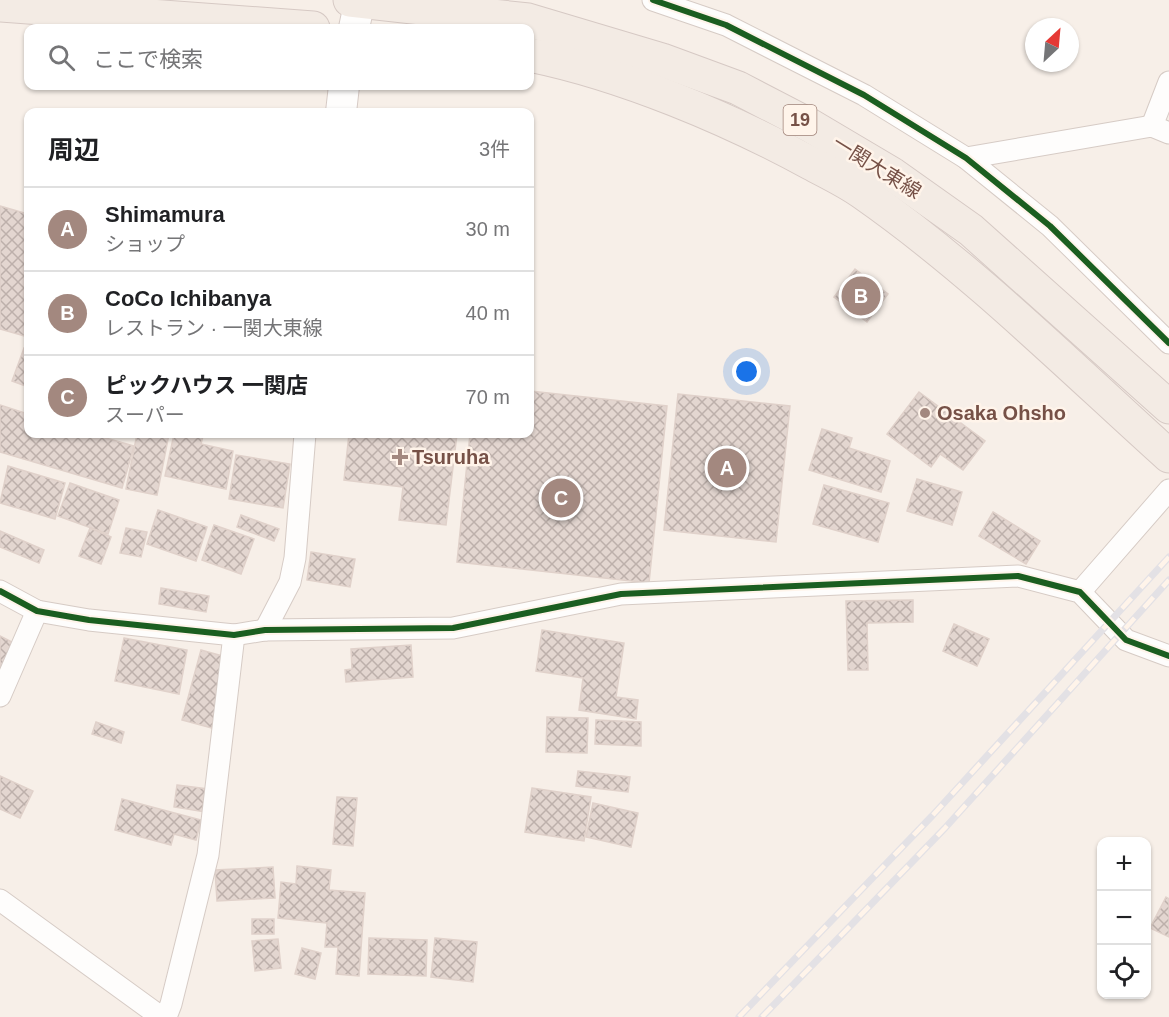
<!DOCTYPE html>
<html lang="ja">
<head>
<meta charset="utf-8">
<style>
  body { margin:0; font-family:Arial,"Noto Sans JP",sans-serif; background:#f6f6f6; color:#202124 }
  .controls { position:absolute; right:18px; bottom:18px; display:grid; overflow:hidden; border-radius:12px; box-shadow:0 2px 4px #0004 }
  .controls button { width:54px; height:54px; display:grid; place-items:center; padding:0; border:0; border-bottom:2px solid #e0e0e0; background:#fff; color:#202124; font:30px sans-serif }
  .compass { position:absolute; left:1025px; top:18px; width:54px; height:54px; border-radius:50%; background:#fff; box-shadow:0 2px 4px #0004; rotate:26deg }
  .you { position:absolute; left:747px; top:372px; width:21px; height:21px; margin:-15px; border:4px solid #fff; border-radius:50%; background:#1a73e8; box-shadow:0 0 0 9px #1a73e833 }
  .badge { display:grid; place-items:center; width:39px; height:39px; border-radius:50%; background:#a3887f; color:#fff; font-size:20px; font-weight:700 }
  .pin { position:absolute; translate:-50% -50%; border:3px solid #fff; box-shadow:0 2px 6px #0006 }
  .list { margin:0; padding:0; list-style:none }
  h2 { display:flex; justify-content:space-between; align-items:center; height:78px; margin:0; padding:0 24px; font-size:26px }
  h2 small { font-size:20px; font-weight:400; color:#757577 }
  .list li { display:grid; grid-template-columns:39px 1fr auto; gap:18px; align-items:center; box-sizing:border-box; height:84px; padding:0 24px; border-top:2px solid #e0e0e0 }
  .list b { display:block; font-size:22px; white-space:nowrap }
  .list p { margin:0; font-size:20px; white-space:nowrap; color:#757577 }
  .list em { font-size:20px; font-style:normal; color:#757577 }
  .icon { flex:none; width:33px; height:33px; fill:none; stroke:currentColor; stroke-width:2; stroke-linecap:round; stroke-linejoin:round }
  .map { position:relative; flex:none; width:1169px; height:1017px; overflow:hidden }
  .search { position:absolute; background:#fff; box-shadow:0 2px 4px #0004; left:24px; top:24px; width:510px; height:66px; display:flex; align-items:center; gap:15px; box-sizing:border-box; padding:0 21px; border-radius:12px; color:#757577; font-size:22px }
  .panel { position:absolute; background:#fff; box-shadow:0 2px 4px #0004; left:24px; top:108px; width:510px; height:330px; border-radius:12px }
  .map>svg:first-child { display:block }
</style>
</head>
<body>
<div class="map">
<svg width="1169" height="1017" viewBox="0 0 1169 1017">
  <defs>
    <pattern id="building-cross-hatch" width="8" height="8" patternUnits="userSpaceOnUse" patternTransform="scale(1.5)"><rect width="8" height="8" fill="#e3d6d0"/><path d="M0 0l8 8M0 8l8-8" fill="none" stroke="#bdb0ab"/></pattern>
  </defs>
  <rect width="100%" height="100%" fill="#f7efe8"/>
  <!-- building -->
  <g fill="url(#building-cross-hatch)" stroke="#e0d1ca" stroke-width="1.5">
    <path d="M 0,206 L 28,214 L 28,337 L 0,329 Z"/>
    <path d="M 855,269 L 888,294 L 867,322 L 834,297 Z"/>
    <path d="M 24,348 L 28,350 L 28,387 L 12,381 Z"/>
    <path d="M 530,391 L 667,406 L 649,583 L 457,562 L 470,434 L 530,434 Z"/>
    <path d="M 919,392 L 985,441 L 963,470 L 940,454 L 931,467 L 887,434 Z"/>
    <path d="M 678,394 L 790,406 L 776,542 L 664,530 Z"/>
    <path d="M 0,405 L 28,414 L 28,434 L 92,434 L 134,446 L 122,488 L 0,452 Z"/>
    <path d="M 822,429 L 852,438 L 849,448 L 890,461 L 881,492 L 809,470 Z"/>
    <path d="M 137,434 L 169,434 L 157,495 L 126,489 Z"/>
    <path d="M 174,434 L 203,436 L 201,444 L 233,451 L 226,489 L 165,476 Z"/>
    <path d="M 349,434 L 457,434 L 446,525 L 399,520 L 403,487 L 344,480 Z"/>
    <path d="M 236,455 L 290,464 L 283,508 L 229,499 Z"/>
    <path d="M 8,466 L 65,483 L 55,519 L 0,503 Z"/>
    <path d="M 917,479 L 962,492 L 952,525 L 907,511 Z"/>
    <path d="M 70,483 L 119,500 L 108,534 L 58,516 Z"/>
    <path d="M 824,485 L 889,503 L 878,542 L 813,524 Z"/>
    <path d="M 158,510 L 207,527 L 196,561 L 147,544 Z"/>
    <path d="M 993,512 L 1040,541 L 1026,564 L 979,536 Z"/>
    <path d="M 241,515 L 279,529 L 274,541 L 237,527 Z"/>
    <path d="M 214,525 L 254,539 L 241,574 L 202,560 Z"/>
    <path d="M 90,528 L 111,537 L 101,564 L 79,556 Z"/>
    <path d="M 126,528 L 147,532 L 141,557 L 120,553 Z"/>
    <path d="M 0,531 L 44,550 L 39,563 L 0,547 Z"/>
    <path d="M 311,552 L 355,559 L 350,587 L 307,580 Z"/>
    <path d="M 161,588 L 209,596 L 206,612 L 159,604 Z"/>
    <path d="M 913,600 L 913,622 L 867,623 L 868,670 L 848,670 L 846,601 Z"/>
    <path d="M 954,624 L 989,639 L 977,666 L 943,651 Z"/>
    <path d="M 542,630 L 624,643 L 616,697 L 638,700 L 636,719 L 579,710 L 583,678 L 536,671 Z"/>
    <path d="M 0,636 L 14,643 L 0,672 Z"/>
    <path d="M 124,638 L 187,650 L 179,694 L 115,681 Z"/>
    <path d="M 411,645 L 413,677 L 346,682 L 345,670 L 352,669 L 351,649 Z"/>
    <path d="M 201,650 L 230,658 L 212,728 L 182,720 Z"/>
    <path d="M 547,717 L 588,718 L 587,753 L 546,752 Z"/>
    <path d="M 596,720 L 641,722 L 641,746 L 595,744 Z"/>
    <path d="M 96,722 L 124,732 L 121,743 L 92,734 Z"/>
    <path d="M 578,771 L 630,777 L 628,792 L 576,786 Z"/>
    <path d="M 0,776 L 33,791 L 20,818 L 0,809 Z"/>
    <path d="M 177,785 L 208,789 L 205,812 L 174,807 Z"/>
    <path d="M 532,788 L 591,797 L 584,841 L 525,832 Z"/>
    <path d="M 337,797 L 357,798 L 353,846 L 333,844 Z"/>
    <path d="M 122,799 L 201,820 L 196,840 L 174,834 L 171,845 L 115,830 Z"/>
    <path d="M 593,803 L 638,813 L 631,847 L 586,837 Z"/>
    <path d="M 297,866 L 331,870 L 329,890 L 365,893 L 359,976 L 336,974 L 338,947 L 325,947 L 327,923 L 278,918 L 281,882 L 296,884 Z"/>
    <path d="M 273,867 L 275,898 L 217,901 L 215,870 Z"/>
    <path d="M 1166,897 L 1169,899 L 1169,937 L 1150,928 Z"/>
    <rect x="252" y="919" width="22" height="15"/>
    <path d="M 369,938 L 427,940 L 426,976 L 368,974 Z"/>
    <path d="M 435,938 L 477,942 L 473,982 L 431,977 Z"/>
    <path d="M 278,939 L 281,968 L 255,971 L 252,941 Z"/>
    <path d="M 302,948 L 321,953 L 315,979 L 295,974 Z"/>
  </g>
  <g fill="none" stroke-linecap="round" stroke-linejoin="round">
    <defs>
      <g id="street">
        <path d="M 653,0 L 726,25 L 864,95 L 966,158 L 1050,226 L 1169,343"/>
        <path d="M 1152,126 L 1169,82"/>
        <path d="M 966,158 L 1152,126 L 1169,133"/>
        <path d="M 0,591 L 37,611 L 89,620 L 234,635 L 265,630 L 453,628 L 621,594 L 1018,576 L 1080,592 L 1126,640 L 1169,656"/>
        <path d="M 1080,592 L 1169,490"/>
        <path d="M 265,630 L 290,582 L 295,558 L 305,434"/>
        <path d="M 0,696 L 37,611"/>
        <path d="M 0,900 L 161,1017"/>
        <path d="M 166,1017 L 171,1004 L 208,855 L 234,635"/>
      </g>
      <g id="secondary">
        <path d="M 354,28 L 360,0"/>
        <path d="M 341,112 L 344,86"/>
      </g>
      <g id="primary">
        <path d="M 350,0 L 528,20 L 662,60 L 738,88 L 811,126 L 892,174 L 971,230 L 1169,407"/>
        <path d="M 0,5 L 313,28"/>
        <path d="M 530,55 C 623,74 728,118 812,164 C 829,173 848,182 863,193 C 973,270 1069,366 1169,456"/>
      </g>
    </defs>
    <!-- street casing -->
    <use href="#street" stroke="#d6cbc5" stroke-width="23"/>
    <!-- secondary casing -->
    <use href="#secondary" stroke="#d6cac5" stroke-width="32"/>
    <!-- primary casing -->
    <use href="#primary" stroke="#d6c9c4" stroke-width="35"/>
    <!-- street -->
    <use href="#street" stroke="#fefdfc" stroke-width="21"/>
    <!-- secondary -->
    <use href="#secondary" stroke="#fefdfc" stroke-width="30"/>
    <!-- primary -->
    <use href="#primary" stroke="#f3ebe4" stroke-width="33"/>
    <defs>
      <g id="rail">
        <path d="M 739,1017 L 932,816 L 1169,557"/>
        <path d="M 762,1017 L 945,828 L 1169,580"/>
      </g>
    </defs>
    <!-- rail casing -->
    <use href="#rail" stroke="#e3e1e5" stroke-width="7"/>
    <!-- rail -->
    <use href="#rail" stroke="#fff4ea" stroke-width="4.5" stroke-dasharray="14" stroke-linecap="butt"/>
    <defs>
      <g id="cycleway">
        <path d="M 653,0 L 726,25 L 864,95 L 966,158 L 1050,226 L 1169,343"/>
        <path d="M 0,591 L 37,611 L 89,620 L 234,635 L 265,630 L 453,628 L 621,594 L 1018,576 L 1080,592 L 1126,640 L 1169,656"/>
      </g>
    </defs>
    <!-- cycleway casing -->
    <use href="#cycleway" stroke="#fff4ea" stroke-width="10"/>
    <!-- cycleway -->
    <use href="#cycleway" stroke="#1b5e20" stroke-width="6"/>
  </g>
  <!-- markers -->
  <g fill="#a3887f" stroke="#fff4ea" stroke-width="2">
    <circle cx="925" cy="413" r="6"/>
    <path d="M397 448h6v6h6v6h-6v6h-6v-6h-6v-6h6z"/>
  </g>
  <g text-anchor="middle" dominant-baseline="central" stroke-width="5" stroke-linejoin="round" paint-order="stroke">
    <!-- shield labels -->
    <rect fill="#fff4ea" stroke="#9f8278" stroke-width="1.5" x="783.5" y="105" width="33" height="30" rx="4.5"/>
    <g font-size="18" font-weight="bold" fill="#765147">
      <text x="800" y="120">19</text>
    </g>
    <!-- street labels -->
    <g font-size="20" fill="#765147" stroke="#fff4ea">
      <text transform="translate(877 167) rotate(32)">一関大東線</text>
    </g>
    <!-- poi labels -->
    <g font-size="20" font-weight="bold" fill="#765147" stroke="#fff4ea" text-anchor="start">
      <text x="937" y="413">Osaka Ohsho</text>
      <text x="412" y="457">Tsuruha</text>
    </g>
  </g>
</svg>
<div class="controls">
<button>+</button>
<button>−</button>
<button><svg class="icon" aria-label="locate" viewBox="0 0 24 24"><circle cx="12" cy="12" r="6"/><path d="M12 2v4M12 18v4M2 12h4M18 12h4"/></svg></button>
</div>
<svg class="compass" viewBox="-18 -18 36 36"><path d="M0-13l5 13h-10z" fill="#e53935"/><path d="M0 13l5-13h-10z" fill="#757577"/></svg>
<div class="you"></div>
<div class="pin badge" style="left:727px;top:468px">A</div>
<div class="pin badge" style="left:861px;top:296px">B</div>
<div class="pin badge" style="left:561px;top:498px">C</div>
<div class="search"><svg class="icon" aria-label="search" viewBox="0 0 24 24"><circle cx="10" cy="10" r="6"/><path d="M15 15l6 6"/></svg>ここで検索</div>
<section class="panel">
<h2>周辺<small>3件</small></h2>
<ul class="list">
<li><span class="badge">A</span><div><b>Shimamura</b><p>ショップ</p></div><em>30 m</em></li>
<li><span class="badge">B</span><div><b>CoCo Ichibanya</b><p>レストラン · 一関大東線</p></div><em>40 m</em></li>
<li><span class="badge">C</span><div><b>ピックハウス 一関店</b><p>スーパー</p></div><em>70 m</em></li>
</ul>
</section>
</div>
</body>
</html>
